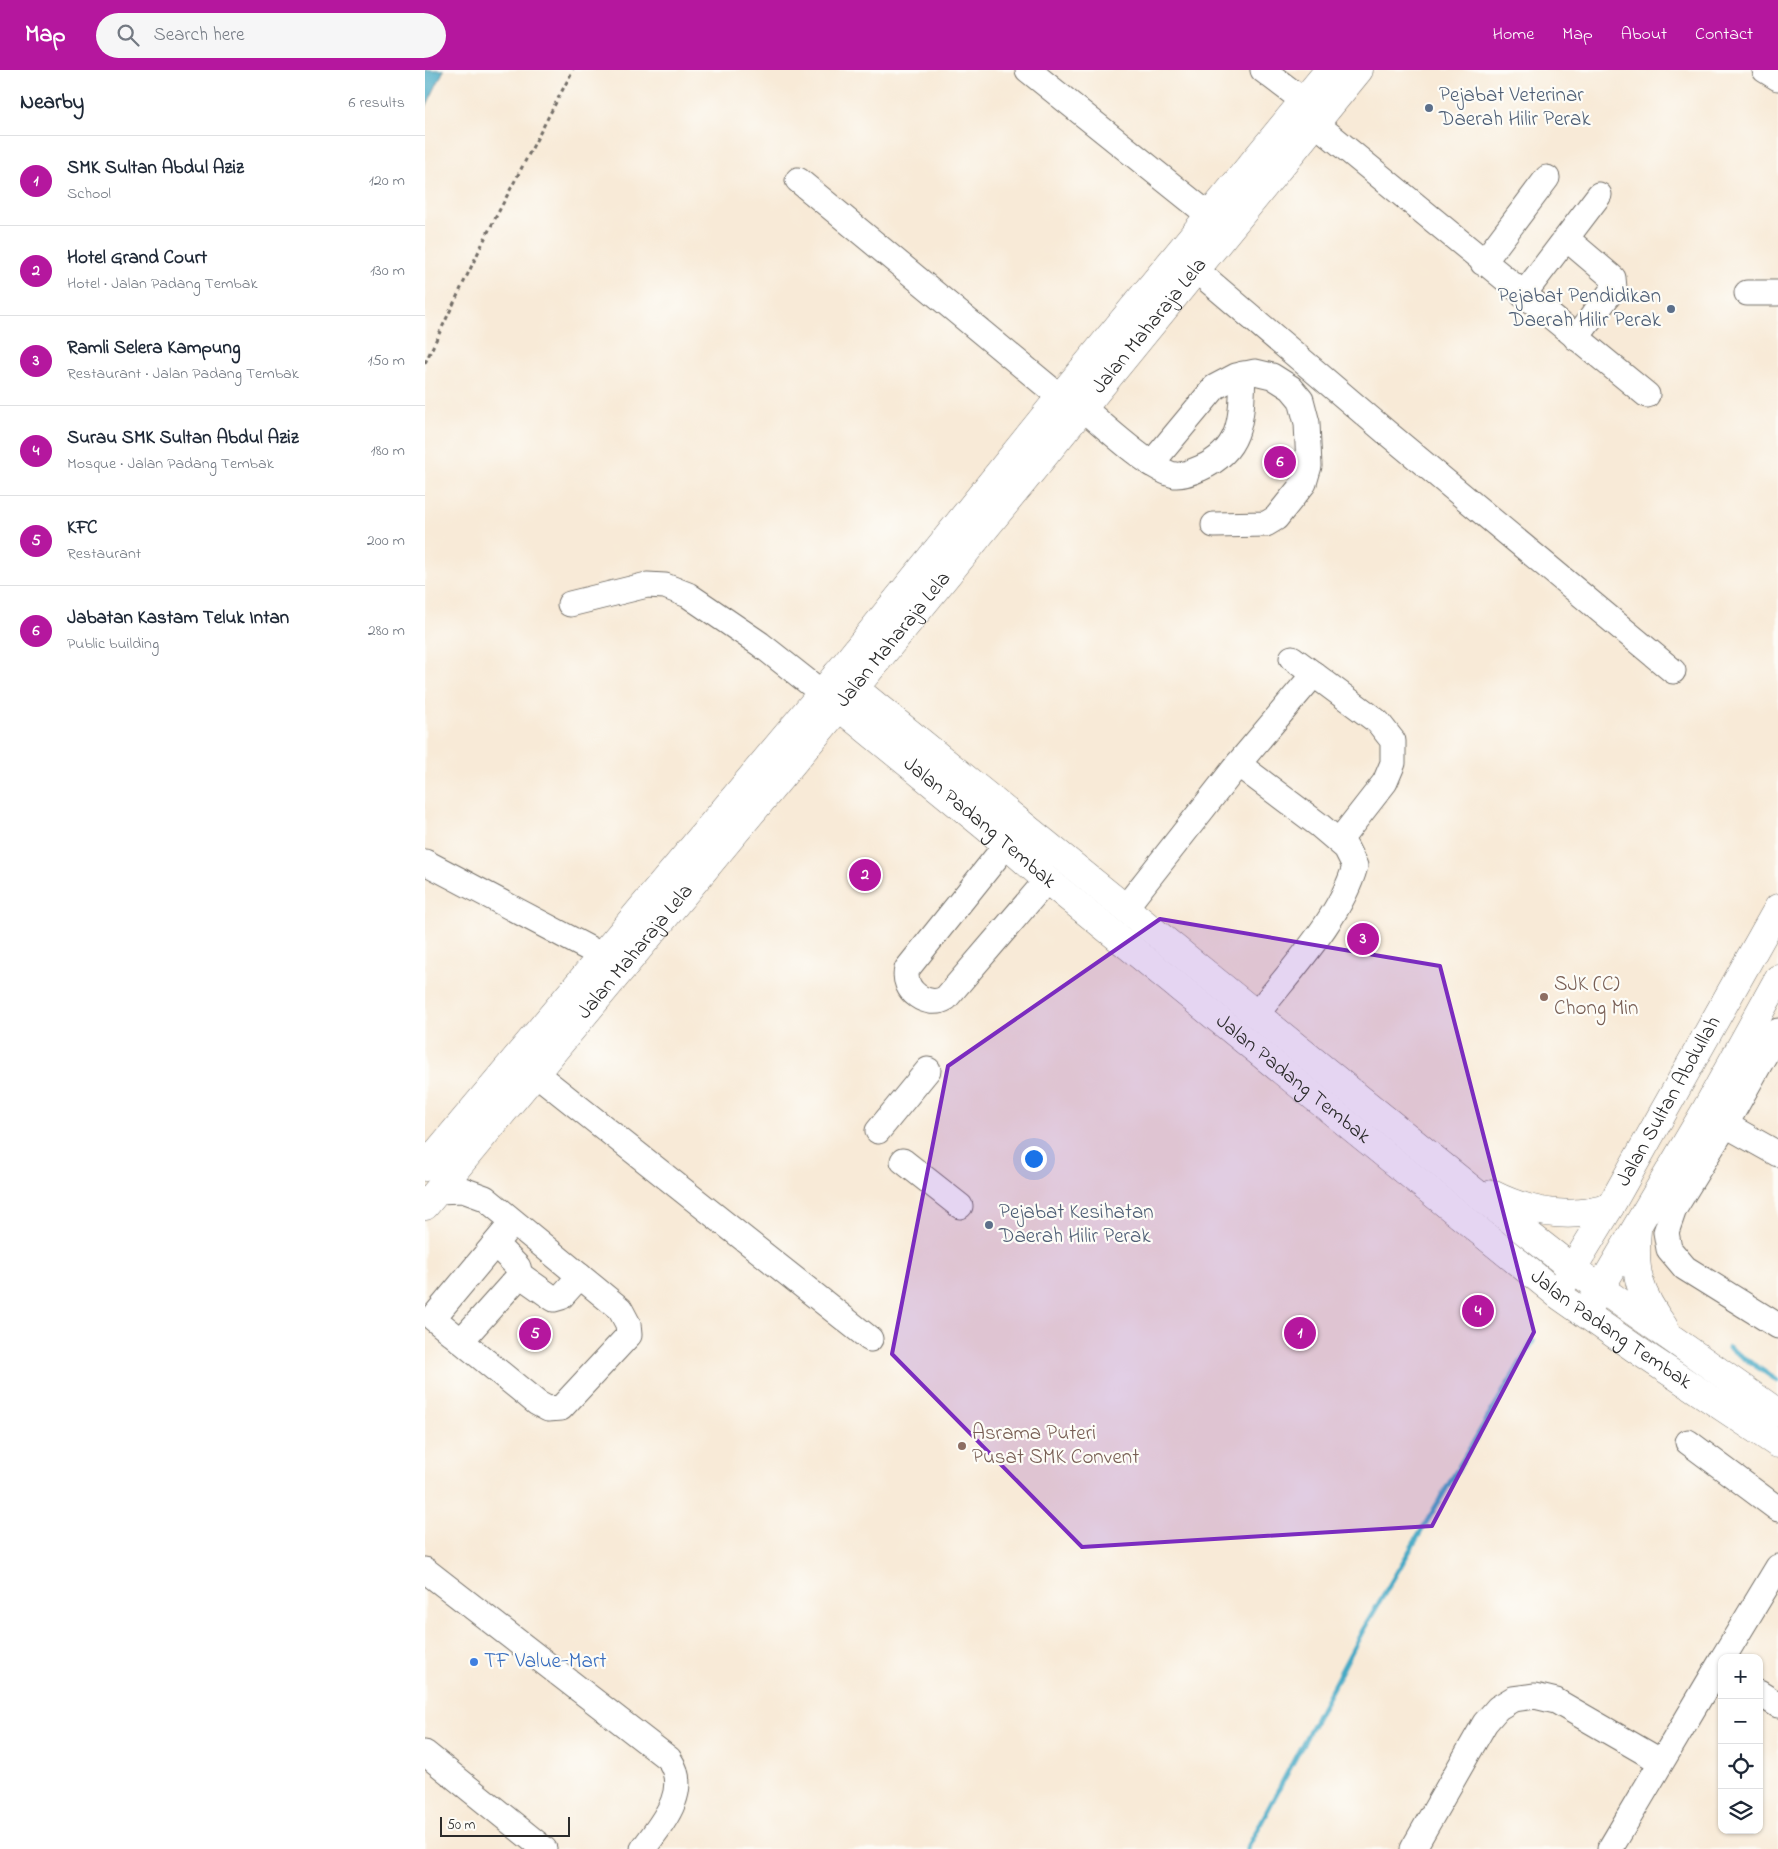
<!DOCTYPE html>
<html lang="en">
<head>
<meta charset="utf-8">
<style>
  body { margin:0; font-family:"Indie Flower",sans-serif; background:#f6f6f7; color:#1f2937 }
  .controls { position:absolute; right:15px; bottom:15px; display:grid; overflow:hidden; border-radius:10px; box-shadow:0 1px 4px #0004 }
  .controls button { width:45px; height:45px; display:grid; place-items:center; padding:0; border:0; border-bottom:1px solid #e0e1e3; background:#fff; color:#1f2937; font:25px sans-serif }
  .scale { position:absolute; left:15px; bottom:12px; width:130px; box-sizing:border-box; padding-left:5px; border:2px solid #2b2b2b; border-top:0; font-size:14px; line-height:18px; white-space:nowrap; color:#2b2b2b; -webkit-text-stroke:4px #fdfcf7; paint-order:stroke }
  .you { position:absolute; left:608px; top:1088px; width:18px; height:18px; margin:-12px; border:4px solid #fff; border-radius:50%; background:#1a73e8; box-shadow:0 0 0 8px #1a73e833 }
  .badge { display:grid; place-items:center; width:32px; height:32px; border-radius:50%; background:#b5179e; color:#fff; font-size:16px; font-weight:700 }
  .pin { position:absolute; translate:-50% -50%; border:2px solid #fff; box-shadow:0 1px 5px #0006 }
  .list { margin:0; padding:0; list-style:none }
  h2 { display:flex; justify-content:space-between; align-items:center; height:65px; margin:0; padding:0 20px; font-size:21px }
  h2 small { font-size:16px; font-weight:400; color:#747a83 }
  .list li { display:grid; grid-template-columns:32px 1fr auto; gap:15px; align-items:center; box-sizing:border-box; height:90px; padding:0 20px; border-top:1px solid #e0e1e3 }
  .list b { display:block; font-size:19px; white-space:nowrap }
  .list p { margin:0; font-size:16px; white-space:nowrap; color:#747a83 }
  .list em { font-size:16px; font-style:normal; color:#747a83 }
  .icon { flex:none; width:28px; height:28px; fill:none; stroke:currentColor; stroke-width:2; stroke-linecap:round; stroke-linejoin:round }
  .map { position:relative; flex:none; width:1353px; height:1779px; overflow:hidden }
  header { display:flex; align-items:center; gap:30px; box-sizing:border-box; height:70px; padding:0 25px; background:#b5179e; color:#fff }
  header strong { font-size:24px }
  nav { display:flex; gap:28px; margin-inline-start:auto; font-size:18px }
  .search { width:350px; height:45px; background:#f6f6f7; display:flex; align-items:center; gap:12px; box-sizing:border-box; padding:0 18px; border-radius:28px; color:#747a83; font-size:19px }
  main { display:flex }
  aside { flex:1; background:#fff }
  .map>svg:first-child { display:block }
</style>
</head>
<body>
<header>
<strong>Map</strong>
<div class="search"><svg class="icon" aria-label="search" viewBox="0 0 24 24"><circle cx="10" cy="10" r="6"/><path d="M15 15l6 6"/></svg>Search here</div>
<nav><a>Home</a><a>Map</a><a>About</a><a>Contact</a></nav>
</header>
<main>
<aside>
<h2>Nearby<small>6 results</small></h2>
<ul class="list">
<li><span class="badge">1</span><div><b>SMK Sultan Abdul Aziz</b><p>School</p></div><em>120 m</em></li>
<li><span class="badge">2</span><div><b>Hotel Grand Court</b><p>Hotel · Jalan Padang Tembak</p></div><em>130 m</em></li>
<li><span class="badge">3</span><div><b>Ramli Selera Kampung</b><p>Restaurant · Jalan Padang Tembak</p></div><em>150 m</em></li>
<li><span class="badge">4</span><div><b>Surau SMK Sultan Abdul Aziz</b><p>Mosque · Jalan Padang Tembak</p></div><em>180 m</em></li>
<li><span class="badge">5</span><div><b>KFC</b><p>Restaurant</p></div><em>200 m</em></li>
<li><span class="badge">6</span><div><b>Jabatan Kastam Teluk Intan</b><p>Public building</p></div><em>280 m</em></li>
</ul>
</aside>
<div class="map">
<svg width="1353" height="1779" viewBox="0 0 1353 1779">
  <rect width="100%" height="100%" fill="#fdfcf7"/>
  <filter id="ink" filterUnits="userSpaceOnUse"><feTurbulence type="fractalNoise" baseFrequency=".02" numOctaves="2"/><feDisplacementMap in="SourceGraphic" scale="10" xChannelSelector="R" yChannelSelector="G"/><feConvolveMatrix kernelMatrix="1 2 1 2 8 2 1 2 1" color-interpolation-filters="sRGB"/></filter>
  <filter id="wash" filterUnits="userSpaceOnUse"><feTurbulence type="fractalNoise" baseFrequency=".0096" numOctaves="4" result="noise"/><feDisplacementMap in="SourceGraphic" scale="20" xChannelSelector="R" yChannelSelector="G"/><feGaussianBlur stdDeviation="1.12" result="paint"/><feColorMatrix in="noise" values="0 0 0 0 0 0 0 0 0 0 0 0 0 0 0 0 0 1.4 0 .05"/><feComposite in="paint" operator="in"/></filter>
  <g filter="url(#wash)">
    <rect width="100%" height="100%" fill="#f8ead7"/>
    <!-- water -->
    <path fill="#45a9c5" stroke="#386a78" d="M 0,0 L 19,0 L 0,39 Z"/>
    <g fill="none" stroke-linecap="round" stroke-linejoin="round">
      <!-- stream -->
      <g stroke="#45a9c5" stroke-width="5">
        <path d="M 1304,1278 L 1353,1311"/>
        <path d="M 822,1779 L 938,1560 L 1108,1271"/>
      </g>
    </g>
  </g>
  <g filter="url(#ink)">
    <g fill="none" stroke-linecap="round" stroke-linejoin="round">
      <defs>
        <g id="minor">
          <path d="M 603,0 L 785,146"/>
          <path d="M 838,0 L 879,31"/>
          <path d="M 1340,0 L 1353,8"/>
          <path d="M 890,53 L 1222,325"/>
          <path d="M 373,110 L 635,327"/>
          <path d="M 1142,169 L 1188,208 L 1189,218 L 1151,268"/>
          <path d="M 1058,193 L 1122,108"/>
          <path d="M 771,200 L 961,362 L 1248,601"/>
          <path d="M 1322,223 L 1353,223"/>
          <path d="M 1098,225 L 1174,125"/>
          <path d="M 657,337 C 676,353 728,402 750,405 C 758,406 769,401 776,398 C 819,379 816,345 818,304"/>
          <path d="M 726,394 L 790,317 L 811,306 L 830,302 L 847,306 L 866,318 L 876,330 L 882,353 L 884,396 L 879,413 L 851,448 L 841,454 L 789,455"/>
          <path d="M 145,534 L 222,515 L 240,516 L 263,525 L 335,574 L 397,623"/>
          <path d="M 867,588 L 953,652 L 968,671 L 968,693 L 960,712 L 914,771"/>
          <path d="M 813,694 L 894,755 L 921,778 L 930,796 C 916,848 864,902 831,945"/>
          <path d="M 582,774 L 482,899 C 476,921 503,939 521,928 L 622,810"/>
          <path d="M 0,792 L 176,885"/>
          <path d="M 700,838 L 813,694 L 889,604"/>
          <path d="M 1353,961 L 1301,1054 L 1249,1139 L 1241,1162 L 1244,1179 L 1260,1198 L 1353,1256"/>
          <path d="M 109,1002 L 445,1269"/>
          <path d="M 1285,1046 L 1353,1084"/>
          <path d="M 453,1061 L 503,1000"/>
          <path d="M 478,1091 L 535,1136"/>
          <path d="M 12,1121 L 38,1120 L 60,1128 L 195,1239 L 203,1254 L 204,1265 L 136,1338 L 123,1339 L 112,1333 L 8,1248 L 88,1152"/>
          <path d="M 95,1205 L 129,1229 L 136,1227 L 155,1206"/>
          <path d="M 36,1271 L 95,1205 L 93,1197 L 70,1174"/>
          <path d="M 1263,1372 L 1353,1439"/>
          <path d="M 0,1500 L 244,1689 C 266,1721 237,1753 218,1779"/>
          <path d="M 1298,1588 L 1353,1497"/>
          <path d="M 1334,1623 L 1353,1635"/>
          <path d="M 0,1683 L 119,1779"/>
          <path d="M 988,1779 L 1060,1653 L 1073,1638 L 1088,1629 L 1110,1626 L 1131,1631 L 1235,1691"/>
          <path d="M 1185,1779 L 1297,1590"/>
        </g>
        <g id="major">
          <path d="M 412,604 L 1061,1131 L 1148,1199 L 1353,1343"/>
          <path id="s1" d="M 397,623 L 562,758 L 622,810 L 1132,1224 L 1215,1282 L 1353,1374"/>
          <path d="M 1067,1124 C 1105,1143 1145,1150 1185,1137"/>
          <path d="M 1212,1160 C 1208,1202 1214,1223 1239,1257"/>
          <path id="s2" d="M 1138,1214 L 1185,1137 L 1353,838"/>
          <path d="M 1166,1234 L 1279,1043 L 1353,909"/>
        </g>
        <g id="highway">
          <path d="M 0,1097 L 397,623 L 635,327 L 904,0"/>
          <path id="s3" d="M 0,1136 L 415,636 L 934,0"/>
        </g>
      </defs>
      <!-- minor casing -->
      <use href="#minor" stroke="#736e67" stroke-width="27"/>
      <!-- major casing -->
      <use href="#major" stroke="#736e67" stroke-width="29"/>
      <!-- highway casing -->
      <use href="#highway" stroke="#736e67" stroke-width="29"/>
      <!-- path -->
      <path stroke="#736e67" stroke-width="3" stroke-dasharray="4 4" stroke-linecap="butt" d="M 0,293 L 63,162 L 148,0"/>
      <!-- minor -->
      <use href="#minor" stroke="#fff" stroke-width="25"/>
      <!-- major -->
      <use href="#major" stroke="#fff" stroke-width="28"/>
      <!-- highway -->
      <use href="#highway" stroke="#fff" stroke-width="28"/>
    </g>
  </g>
  <!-- marked area -->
  <path fill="#7b2cbf" fill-opacity="0.2" stroke="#7b2cbf" stroke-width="4" stroke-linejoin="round" d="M 735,849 L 1015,896 L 1109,1262 L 1007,1456 L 657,1477 L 467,1284 L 523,996 Z"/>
  <!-- markers -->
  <g fill="#5c6f8a" stroke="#fdfcf7" stroke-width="2">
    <circle cx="1004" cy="38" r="5"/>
    <circle cx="1246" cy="239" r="5"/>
    <circle cx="564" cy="1155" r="5"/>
  </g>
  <g fill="#8d6e63" stroke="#fdfcf7" stroke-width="2">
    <circle cx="1119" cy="927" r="5"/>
    <circle cx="537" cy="1376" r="5"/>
  </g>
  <circle fill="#3f7fe0" stroke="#fdfcf7" stroke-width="2" cx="49" cy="1592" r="5"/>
  <g text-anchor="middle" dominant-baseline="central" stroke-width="4.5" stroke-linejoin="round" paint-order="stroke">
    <!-- service labels -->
    <g font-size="21" fill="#4e5e75" stroke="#fdfcf7" text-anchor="start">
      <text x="1014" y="26">Pejabat Veterinar<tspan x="1014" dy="24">Daerah Hilir Perak</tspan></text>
      <text x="1236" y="227" text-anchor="end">Pejabat Pendidikan<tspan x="1236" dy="24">Daerah Hilir Perak</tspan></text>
      <text x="574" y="1143">Pejabat Kesihatan<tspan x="574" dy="24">Daerah Hilir Perak</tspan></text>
    </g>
    <!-- street labels -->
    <g font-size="21" fill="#2b2b2b" stroke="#fdfcf7">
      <text stroke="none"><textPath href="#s3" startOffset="1140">Jalan Maharaja Lela</textPath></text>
      <text stroke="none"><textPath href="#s3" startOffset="735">Jalan Maharaja Lela</textPath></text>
      <text stroke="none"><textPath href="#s1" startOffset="204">Jalan Padang Tembak</textPath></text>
      <text stroke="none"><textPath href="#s3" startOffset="330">Jalan Maharaja Lela</textPath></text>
      <text stroke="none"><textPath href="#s1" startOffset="609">Jalan Padang Tembak</textPath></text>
      <text stroke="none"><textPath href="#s2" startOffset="211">Jalan Sultan Abdullah</textPath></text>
      <text stroke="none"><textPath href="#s1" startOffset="1014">Jalan Padang Tembak</textPath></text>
    </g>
    <!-- education labels -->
    <g font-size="21" fill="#785e54" stroke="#fdfcf7" text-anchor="start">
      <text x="1129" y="915">SJK (C)<tspan x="1129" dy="24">Chong Min</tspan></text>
      <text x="547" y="1364">Asrama Puteri<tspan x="547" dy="24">Pusat SMK Convent</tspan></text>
    </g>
    <!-- shop labels -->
    <g font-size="21" fill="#366cbe" stroke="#fdfcf7" text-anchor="start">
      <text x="59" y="1592">TF Value-Mart</text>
    </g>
  </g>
</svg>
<div class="controls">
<button>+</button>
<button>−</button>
<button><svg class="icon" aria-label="locate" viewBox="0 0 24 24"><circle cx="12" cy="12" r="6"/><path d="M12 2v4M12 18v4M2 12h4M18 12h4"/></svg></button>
<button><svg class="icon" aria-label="layers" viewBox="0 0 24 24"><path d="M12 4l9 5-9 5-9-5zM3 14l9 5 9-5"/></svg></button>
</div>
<div class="scale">50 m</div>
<div class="you"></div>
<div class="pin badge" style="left:875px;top:1263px">1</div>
<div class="pin badge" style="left:440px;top:805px">2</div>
<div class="pin badge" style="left:938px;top:869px">3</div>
<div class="pin badge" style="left:1053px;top:1241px">4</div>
<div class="pin badge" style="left:110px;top:1264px">5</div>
<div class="pin badge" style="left:855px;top:392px">6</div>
</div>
</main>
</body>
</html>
